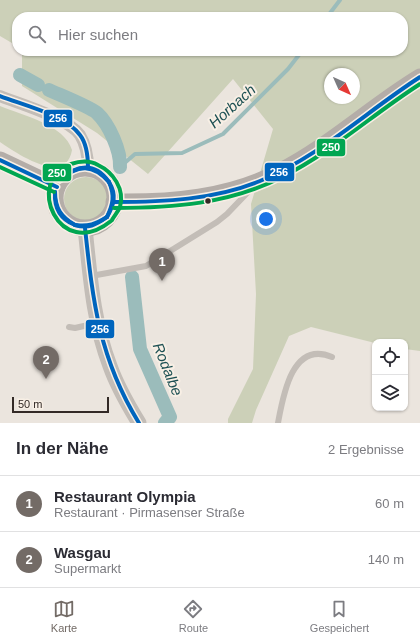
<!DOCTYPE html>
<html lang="de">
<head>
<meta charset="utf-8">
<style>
  body { margin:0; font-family:Helvetica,sans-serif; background:#f7f7f7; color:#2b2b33 }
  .controls { position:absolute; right:12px; bottom:12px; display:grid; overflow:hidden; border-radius:8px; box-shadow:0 1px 3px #0004 }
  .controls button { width:36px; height:36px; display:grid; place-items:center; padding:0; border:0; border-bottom:1px solid #e1e1e2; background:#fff; color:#2b2b33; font:20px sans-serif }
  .compass { position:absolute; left:324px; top:68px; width:36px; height:36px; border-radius:50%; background:#fff; box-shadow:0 1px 3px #0004; rotate:135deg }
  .scale { position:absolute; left:12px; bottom:10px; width:97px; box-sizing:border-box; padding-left:4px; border:2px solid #332a26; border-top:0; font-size:11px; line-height:14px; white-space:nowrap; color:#332a26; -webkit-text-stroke:3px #f8efe5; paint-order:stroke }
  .you { position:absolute; left:266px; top:219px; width:14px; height:14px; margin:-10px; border:3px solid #fff; border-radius:50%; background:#1a73e8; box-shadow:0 0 0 6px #1a73e833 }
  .badge { display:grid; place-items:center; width:26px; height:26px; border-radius:50%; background:#736b66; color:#fff; font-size:13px; font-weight:700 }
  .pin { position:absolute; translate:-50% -33px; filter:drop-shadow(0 1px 2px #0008) }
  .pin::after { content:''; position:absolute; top:21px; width:14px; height:12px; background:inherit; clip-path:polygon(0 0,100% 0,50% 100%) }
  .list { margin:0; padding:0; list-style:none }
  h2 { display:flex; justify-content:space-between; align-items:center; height:52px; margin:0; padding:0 16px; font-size:17px }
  h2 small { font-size:13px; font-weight:400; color:#7c7c81 }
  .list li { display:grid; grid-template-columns:26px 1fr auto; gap:12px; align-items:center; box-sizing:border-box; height:56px; padding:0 16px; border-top:1px solid #e1e1e2 }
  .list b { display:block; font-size:15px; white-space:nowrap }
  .list p { margin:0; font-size:13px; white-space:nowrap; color:#7c7c81 }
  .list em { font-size:13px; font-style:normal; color:#7c7c81 }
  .icon { flex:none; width:22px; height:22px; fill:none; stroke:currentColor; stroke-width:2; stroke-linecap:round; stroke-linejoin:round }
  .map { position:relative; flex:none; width:420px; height:423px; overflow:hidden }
  .search { position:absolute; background:#fff; box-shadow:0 1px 3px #0004; left:12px; right:12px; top:12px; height:44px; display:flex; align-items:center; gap:10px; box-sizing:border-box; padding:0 14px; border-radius:16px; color:#7c7c81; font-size:15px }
  .sheet { height:164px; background:#fff }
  nav { display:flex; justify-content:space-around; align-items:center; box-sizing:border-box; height:56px; border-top:1px solid #e1e1e2; background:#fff; font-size:11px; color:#7c7c81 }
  nav a { display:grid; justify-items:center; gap:2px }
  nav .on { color:#736b66 }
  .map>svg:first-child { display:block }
</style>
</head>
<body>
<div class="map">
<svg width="420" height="423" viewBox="0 0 420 423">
  <rect width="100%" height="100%" fill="#ebe5de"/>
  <!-- green -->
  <g fill="#ccd0b8" fill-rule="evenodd">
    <path d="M 0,0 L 420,0 L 420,351 L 405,349 L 405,342 L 375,343 L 311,327 L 289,336 L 256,410 L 252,423 L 228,423 L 228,419 L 253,369 L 256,294 L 251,204 L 273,129 L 233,79 L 148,174 L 97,133 L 22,86 L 22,51 L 403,51 L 403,17 L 17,17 L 17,46 L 0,36 ZM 330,74 L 354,74 L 354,98 L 330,98 Z"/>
    <path d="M 0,106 C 22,115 65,125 72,150 C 66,187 16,153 0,142 Z"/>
    <circle cx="86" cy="199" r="22"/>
  </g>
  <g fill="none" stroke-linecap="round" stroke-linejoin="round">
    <!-- stream -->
    <g stroke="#9bbcbb" stroke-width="4">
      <path d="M 327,17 L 340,0"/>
      <path d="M 120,167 L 135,154 L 182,153 L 223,134 L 288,69 L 302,51"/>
    </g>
    <!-- canal -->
    <g stroke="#9bbcbb" stroke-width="14">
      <path d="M 20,75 L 38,85"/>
      <path d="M 49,90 C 60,95 90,107 97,113 C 109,124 121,151 120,167"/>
      <path d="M 132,277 L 140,349 L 170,417 L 165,423"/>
    </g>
    <!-- service -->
    <g stroke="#c3bdb7" stroke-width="6">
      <path d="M 91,276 L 146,266 L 217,222 L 227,214 L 250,190"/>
      <path d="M 69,327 L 75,328 L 97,323"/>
      <path d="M 278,423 C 283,396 292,340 332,357"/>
    </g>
    <!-- minor -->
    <path stroke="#c3bdb7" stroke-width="12" d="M 0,96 C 20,104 68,118 80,135 C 86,145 88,156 88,168"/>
    <!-- tertiary -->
    <path stroke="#c3bdb7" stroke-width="15" d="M 85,228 C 90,274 93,322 110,366 C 117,386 128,405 139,423"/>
    <!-- secondary -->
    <g stroke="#b4ada8" stroke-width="17">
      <path d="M 0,160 L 57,187"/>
      <circle cx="85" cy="198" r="30"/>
      <path d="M 114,202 C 171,203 229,198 279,172 C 330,146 372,106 420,77"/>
    </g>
    <defs>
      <g id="bus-1">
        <path d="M 0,96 C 23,105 66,115 80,135 C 87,144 88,157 88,168"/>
        <path d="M 0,160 L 57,187"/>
        <path d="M 60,180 C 77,164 95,162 109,182"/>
        <path d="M 60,180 C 78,164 93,164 109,182"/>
        <path d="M 55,192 C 55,208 61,217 75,225"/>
        <path d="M 55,192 C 54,208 60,219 75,225"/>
        <path d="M 114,202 C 163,202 214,200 260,181 C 319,157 367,111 420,77"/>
        <path d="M 107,217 C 113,204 115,196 109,182"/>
        <path d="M 107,217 C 114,205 117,195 109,182"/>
        <path d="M 75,225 C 88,227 96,224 107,217"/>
        <path d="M 75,225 C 88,229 96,225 107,217"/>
        <path d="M 85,228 C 93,302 99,358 139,423"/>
      </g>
      <g id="bus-2">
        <path d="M 0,167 L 54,192"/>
        <path d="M 114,208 C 172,208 230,204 282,177 C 332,152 373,114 420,84"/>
        <path d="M 111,221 C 59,263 24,180 71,164 C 80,161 89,160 98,165 C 113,172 125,189 120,207 C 118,212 114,216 112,220"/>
      </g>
    </defs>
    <!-- bus-1 casing -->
    <use href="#bus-1" stroke="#f8efe5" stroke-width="7"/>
    <!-- bus-2 casing -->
    <use href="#bus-2" stroke="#f8efe5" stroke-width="7"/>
    <!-- bus-1 -->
    <use href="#bus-1" stroke="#0065bd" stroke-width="4"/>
    <!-- bus-2 -->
    <use href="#bus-2" stroke="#00a651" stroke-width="4"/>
  </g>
  <!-- markers -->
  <circle fill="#332a26" stroke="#f8efe5" stroke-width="1.5" cx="208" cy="201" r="3.5"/>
  <g text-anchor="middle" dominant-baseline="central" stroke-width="4" stroke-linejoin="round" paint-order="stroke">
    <!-- water labels -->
    <g font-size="15" font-style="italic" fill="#1d5053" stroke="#f8efe5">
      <text transform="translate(232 106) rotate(-42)">Horbach</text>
      <text transform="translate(168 369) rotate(68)">Rodalbe</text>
    </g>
  </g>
  <g stroke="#f8efe5" stroke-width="1.5">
    <rect x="43" y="109" width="30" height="19" rx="4" fill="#0065bd"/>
    <rect x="316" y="138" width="30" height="19" rx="4" fill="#00a651"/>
    <rect x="264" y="162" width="31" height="20" rx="4" fill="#0065bd"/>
    <rect x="42" y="163" width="30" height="19" rx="4" fill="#00a651"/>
    <rect x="85" y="319" width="30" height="20" rx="4" fill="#0065bd"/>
  </g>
  <g font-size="11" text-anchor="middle" font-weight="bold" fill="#fff">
    <text x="58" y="122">256</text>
    <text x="331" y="151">250</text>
    <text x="279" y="176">256</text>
    <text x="57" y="177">250</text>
    <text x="100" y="333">256</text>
  </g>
</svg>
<div class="controls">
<button><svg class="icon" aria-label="locate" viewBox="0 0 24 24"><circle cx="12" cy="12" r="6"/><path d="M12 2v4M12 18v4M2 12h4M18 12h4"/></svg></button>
<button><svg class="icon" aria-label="layers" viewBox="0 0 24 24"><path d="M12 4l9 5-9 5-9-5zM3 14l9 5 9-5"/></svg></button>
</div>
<svg class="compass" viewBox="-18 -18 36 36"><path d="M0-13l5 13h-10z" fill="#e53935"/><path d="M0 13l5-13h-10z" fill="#7c7c81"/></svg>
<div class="scale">50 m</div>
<div class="you"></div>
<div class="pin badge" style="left:162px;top:281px">1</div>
<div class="pin badge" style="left:46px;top:379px">2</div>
<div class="search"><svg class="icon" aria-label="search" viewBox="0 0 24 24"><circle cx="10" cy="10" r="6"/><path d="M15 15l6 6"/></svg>Hier suchen</div>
</div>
<section class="sheet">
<h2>In der Nähe<small>2 Ergebnisse</small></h2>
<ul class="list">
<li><span class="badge">1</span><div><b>Restaurant Olympia</b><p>Restaurant · Pirmasenser Straße</p></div><em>60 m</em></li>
<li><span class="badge">2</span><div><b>Wasgau</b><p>Supermarkt</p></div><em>140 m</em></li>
</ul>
</section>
<nav>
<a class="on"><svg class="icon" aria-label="map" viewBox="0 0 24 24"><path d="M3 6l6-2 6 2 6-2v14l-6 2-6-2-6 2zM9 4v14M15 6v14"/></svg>Karte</a>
<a><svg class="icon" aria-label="directions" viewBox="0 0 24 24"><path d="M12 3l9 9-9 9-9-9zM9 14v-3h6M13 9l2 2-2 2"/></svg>Route</a>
<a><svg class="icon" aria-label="saved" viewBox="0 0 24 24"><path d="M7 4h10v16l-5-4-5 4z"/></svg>Gespeichert</a>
</nav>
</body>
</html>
